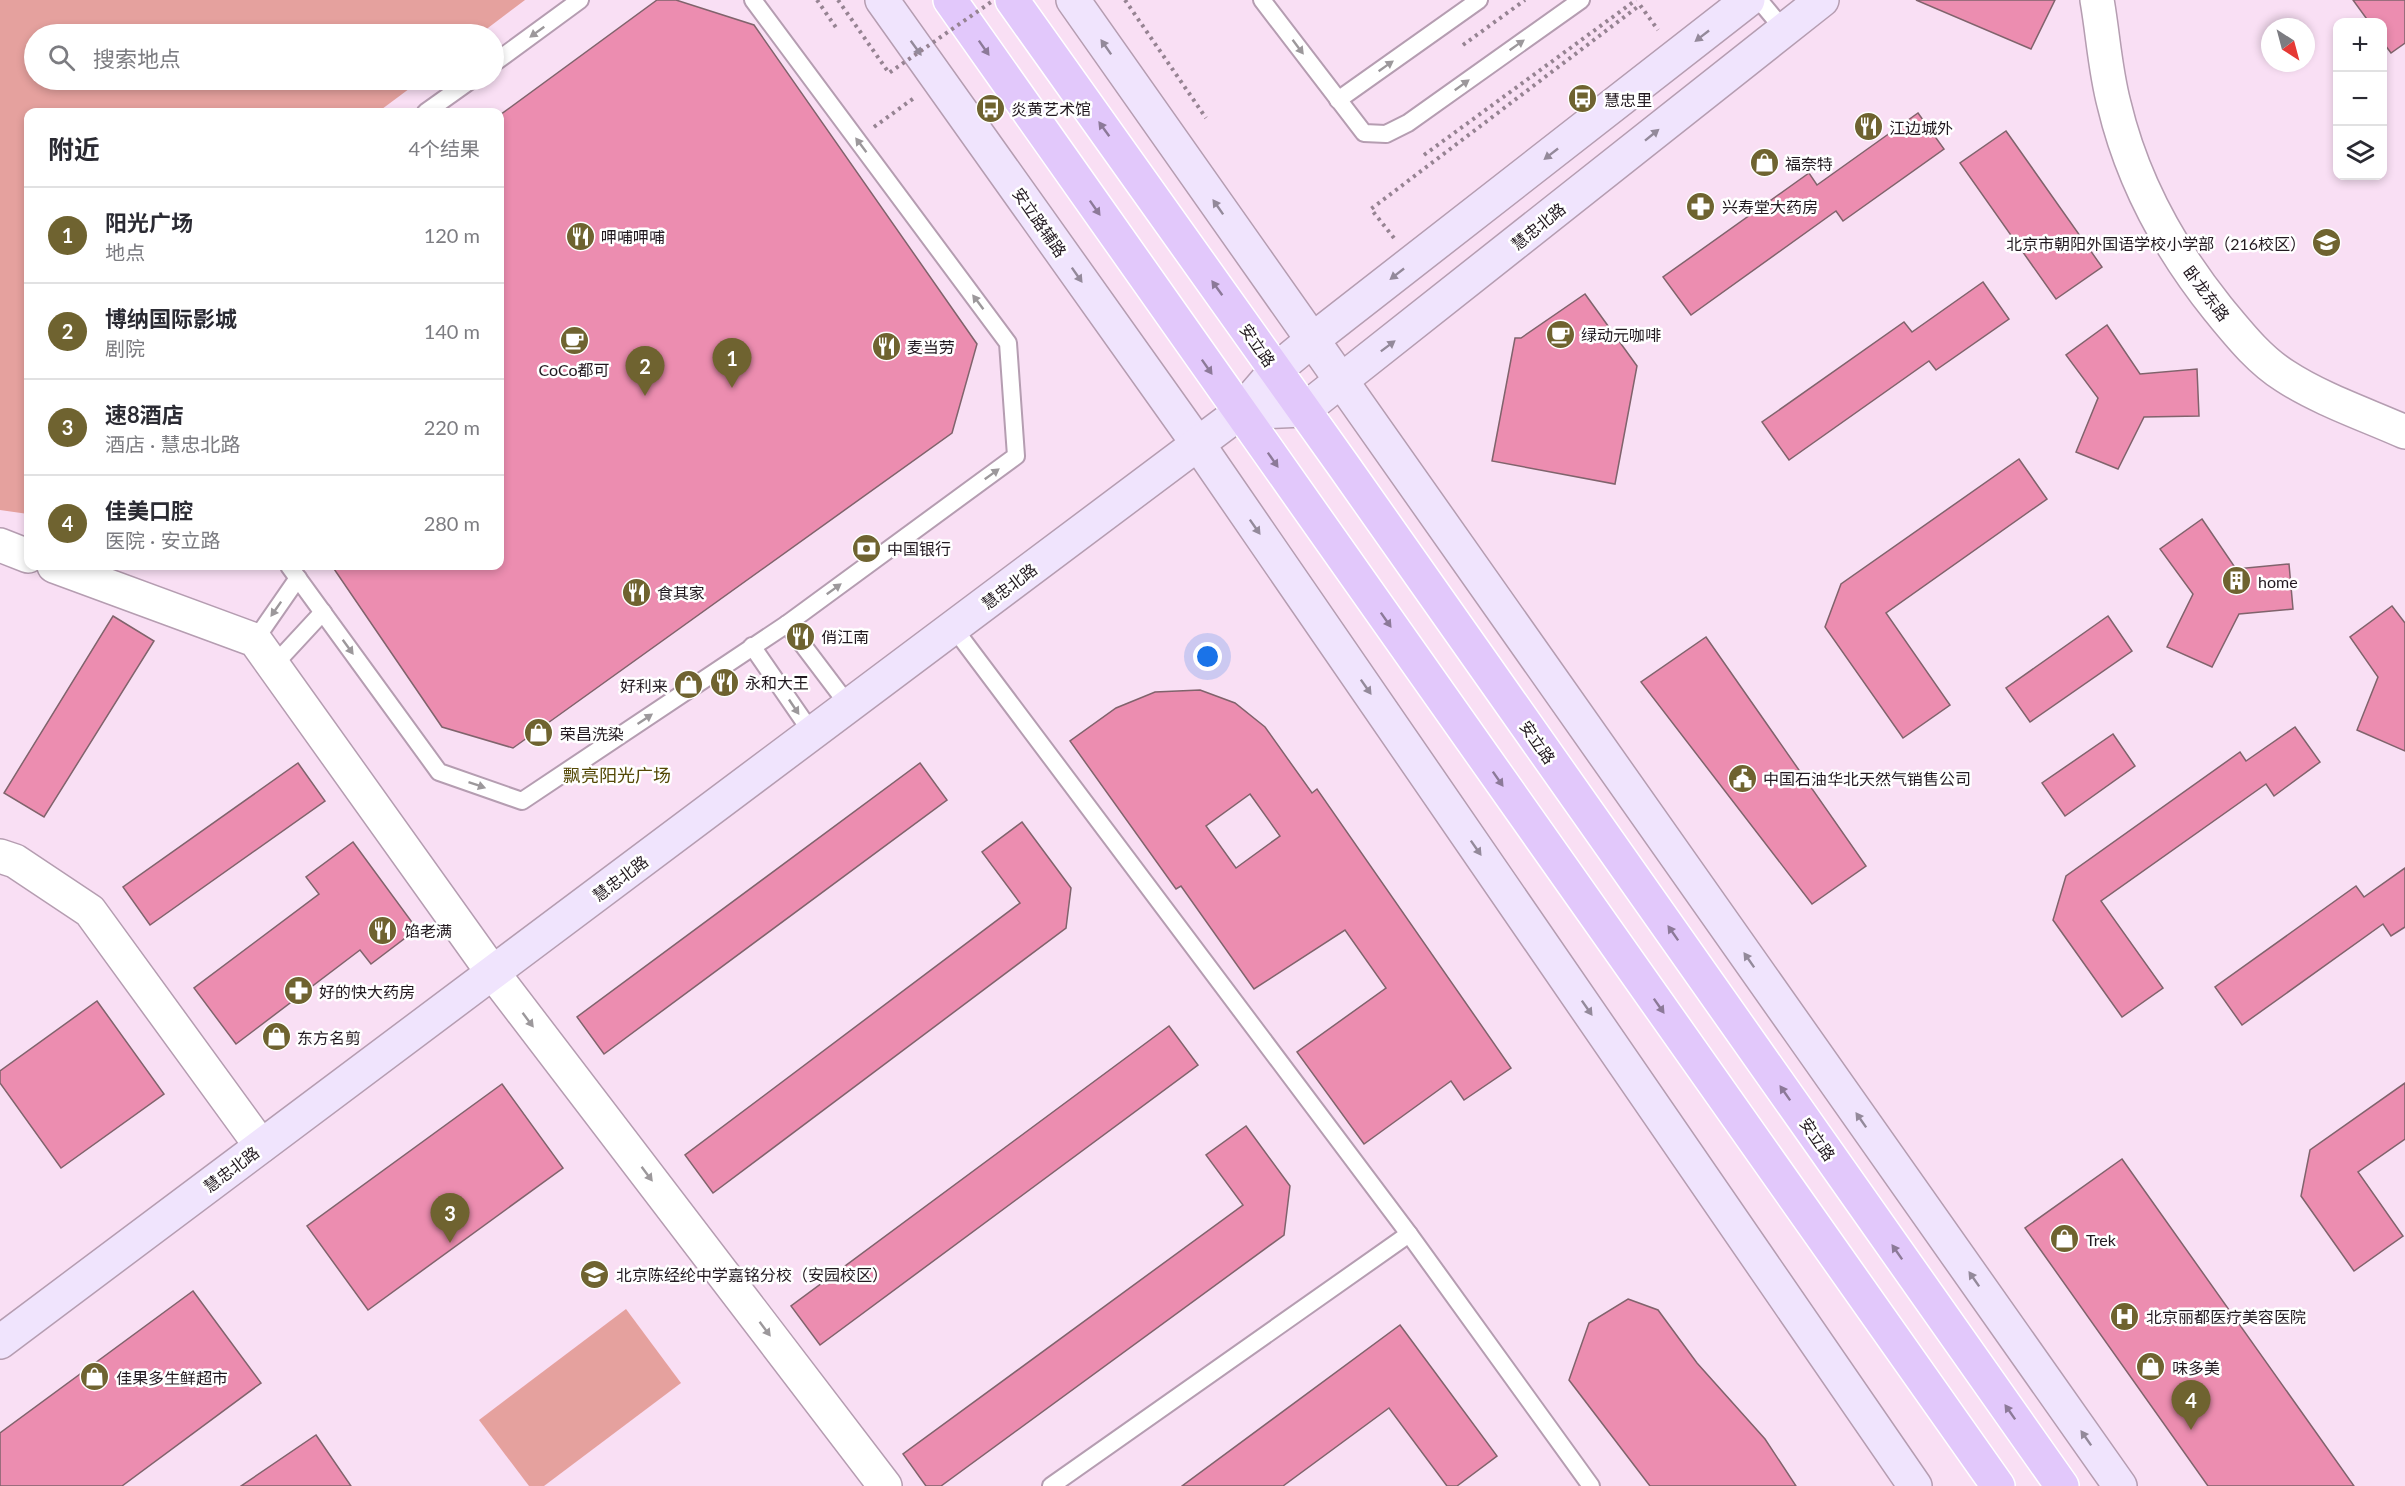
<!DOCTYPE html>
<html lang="zh">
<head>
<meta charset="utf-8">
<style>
  body { margin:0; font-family:Lato,"Noto Sans SC",sans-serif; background:#f7f7f7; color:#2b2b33 }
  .controls { position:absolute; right:18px; top:18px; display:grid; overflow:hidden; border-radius:12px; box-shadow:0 3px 9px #0003 }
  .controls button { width:54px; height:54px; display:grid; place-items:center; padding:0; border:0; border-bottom:2px solid #e1e1e2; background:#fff; color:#2b2b33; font:30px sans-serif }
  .compass { position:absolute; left:2261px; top:18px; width:54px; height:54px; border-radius:50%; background:#fff; box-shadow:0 3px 9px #0003; rotate:144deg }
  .you { position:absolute; left:1208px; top:657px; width:21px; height:21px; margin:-15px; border:4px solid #fff; border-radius:50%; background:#1a73e8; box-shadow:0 0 0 9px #1a73e833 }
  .badge { display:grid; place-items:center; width:39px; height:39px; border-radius:50%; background:#6f6330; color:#fff; font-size:20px; font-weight:700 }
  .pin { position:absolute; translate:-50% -50px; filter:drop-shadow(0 2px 3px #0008) }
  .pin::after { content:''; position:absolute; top:32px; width:21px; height:18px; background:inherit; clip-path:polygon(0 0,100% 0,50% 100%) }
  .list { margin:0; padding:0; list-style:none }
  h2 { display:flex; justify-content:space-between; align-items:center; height:78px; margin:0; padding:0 24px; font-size:26px }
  h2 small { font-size:20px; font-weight:400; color:#7c7c81 }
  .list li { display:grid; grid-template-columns:39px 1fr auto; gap:18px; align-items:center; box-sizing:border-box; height:96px; padding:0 24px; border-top:2px solid #e1e1e2 }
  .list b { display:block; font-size:22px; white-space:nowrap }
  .list p { margin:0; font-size:20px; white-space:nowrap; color:#7c7c81 }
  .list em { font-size:20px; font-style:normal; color:#7c7c81 }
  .icon { flex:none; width:33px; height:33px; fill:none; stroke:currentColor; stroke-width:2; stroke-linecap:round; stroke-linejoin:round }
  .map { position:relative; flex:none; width:2405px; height:1486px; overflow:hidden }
  .search { position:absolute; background:#fff; box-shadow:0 3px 9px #0003; left:24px; top:24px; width:480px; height:66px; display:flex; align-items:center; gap:15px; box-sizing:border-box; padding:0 21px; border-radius:33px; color:#7c7c81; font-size:22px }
  .panel { position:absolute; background:#fff; box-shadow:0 3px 9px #0003; left:24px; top:108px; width:480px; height:462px; border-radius:12px }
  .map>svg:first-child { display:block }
</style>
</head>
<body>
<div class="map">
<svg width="2405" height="1486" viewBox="0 0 2405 1486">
  <rect width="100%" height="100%" fill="#f9dff4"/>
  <!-- green -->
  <g fill="#e5a19e">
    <path d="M 0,0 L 525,0 L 480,34 L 34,34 L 34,80 L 421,80 L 378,112 L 28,112 L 28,514 L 0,510 Z"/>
    <path d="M 626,1309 L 681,1383 L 544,1486 L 529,1486 L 479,1420 Z"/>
  </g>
  <!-- building -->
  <g fill="#ec8db0" stroke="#80636c" stroke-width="1.5" fill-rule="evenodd">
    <path d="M 657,0 L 676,0 L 754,25 L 977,344 L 952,433 L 513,748 L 442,727 L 332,566 L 500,566 L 500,115 Z"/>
    <path d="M 1916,0 L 2055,0 L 2031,49 Z"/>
    <path d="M 2353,0 L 2405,0 L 2405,43 L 2391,53 L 2382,41 L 2382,22 L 2369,22 Z"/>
    <path d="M 1918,113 L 1944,149 L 1843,221 L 1836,211 L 1691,315 L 1663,277 L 1809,173 L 1817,185 Z"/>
    <path d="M 2006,131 L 2102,267 L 2056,299 L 1960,163 Z"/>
    <path d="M 1983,282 L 2009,319 L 1936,370 L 1929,361 L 1789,460 L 1762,422 L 1904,322 L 1912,332 Z"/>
    <path d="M 1585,294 L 1637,366 L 1615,484 L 1492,461 L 1515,338 L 1521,338 Z"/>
    <path d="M 2107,325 L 2140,374 L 2197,369 L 2199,416 L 2144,417 L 2118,469 L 2076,452 L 2098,398 L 2066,355 Z"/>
    <path d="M 2019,459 L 2047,499 L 1886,613 L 1950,705 L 1903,738 L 1825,627 L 1841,584 Z"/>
    <path d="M 2202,519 L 2236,569 L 2289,564 L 2293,609 L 2239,614 L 2212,667 L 2167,647 L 2193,594 L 2160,549 Z"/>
    <path d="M 2392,606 L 2405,623 L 2405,751 L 2357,730 L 2378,677 L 2350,637 Z"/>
    <path d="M 113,616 L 154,641 L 44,817 L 4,793 Z"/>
    <path d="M 2108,616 L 2132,651 L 2030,722 L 2006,688 Z"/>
    <path d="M 1706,637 L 1866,866 L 1812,904 L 1641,682 Z"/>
    <path d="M 1200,690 L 1235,703 L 1265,727 L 1312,793 L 1317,789 L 1511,1068 L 1464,1100 L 1451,1081 L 1364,1144 L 1297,1052 L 1386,988 L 1345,930 L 1254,989 L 1181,886 L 1176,889 L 1070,741 L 1116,708 L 1155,692 ZM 1250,794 L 1280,836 L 1236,868 L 1206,826 Z"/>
    <path d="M 2295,727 L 2320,762 L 2274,796 L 2266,784 L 2101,901 L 2163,988 L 2122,1017 L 2053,920 L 2066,876 L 2240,752 L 2246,761 Z"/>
    <path d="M 2113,734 L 2135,766 L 2065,816 L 2042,783 Z"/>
    <path d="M 298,763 L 325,801 L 150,925 L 123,887 Z"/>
    <path d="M 920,763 L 947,800 L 604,1054 L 577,1017 Z"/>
    <path d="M 1022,822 L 1071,888 L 1066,928 L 713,1193 L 685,1155 L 1020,903 L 982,852 Z"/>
    <path d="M 353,842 L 417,929 L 371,964 L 360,950 L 236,1044 L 194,988 L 319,894 L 306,877 Z"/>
    <path d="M 2405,868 L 2405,927 L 2391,936 L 2383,924 L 2242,1025 L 2215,987 L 2356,886 L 2364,897 Z"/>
    <path d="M 97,1001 L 164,1094 L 61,1168 L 0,1083 L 0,1071 Z"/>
    <path d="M 1169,1026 L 1198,1065 L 820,1345 L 791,1306 Z"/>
    <path d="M 2405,1083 L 2405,1139 L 2358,1172 L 2403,1236 L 2354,1271 L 2301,1196 L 2310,1150 Z"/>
    <path d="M 502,1084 L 563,1168 L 368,1310 L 307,1226 Z"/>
    <path d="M 1246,1126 L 1290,1186 L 1284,1235 L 941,1486 L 926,1486 L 903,1454 L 1243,1205 L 1206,1155 Z"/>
    <path d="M 2122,1159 L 2354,1486 L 2208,1486 L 2025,1228 Z"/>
    <path d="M 193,1291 L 261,1383 L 122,1486 L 0,1486 L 0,1433 Z"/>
    <path d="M 1628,1299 L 1658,1310 L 1697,1363 L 1765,1439 L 1796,1486 L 1650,1486 L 1569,1380 L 1589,1323 Z"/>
    <path d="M 1400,1325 L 1497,1456 L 1457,1486 L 1447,1486 L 1389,1408 L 1283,1486 L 1182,1486 Z"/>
    <path d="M 316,1435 L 351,1486 L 241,1486 Z"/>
  </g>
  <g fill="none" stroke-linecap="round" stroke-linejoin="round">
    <defs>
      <g id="lane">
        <path d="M 1262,0 L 1364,133 L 1386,134 L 1408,123 L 1581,0"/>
        <path d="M 1759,0 L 1784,30"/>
        <path d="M 494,63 L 580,0"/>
        <path d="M 1338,100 L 1479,0"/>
        <path d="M 426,112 L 471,80"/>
        <path d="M 289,566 L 439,772 L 522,801 L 787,624 L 1016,456 L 1008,343 L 753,0"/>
        <path d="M 787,624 L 849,706"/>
        <path d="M 953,627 L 1409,1234 L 1591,1486"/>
        <path d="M 255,640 L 298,578"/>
        <path d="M 752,646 L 812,733"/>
        <path d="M 273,666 L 323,612"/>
        <path d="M 1051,1486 L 1409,1234"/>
      </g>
      <g id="street">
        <path d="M 2097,0 C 2103,34 2105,70 2114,104 C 2132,180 2169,248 2218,309 C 2238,333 2258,359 2285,376 C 2320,399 2367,415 2405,432"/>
        <path d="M 0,545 L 28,556"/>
        <path d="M 54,566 L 255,640 L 493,973 L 885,1486"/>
        <path d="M 0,856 L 15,861 L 90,911 L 261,1146"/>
      </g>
      <g id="secondary">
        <path d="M 882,0 L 1198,444 L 1915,1486"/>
        <path d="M 1073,0 L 2120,1486"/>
        <path d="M 1239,413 L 1304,410 L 1822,0"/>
        <path d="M 0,1342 L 1239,413 L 1276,370 L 1311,341 L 1748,0"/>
      </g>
      <g id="primary">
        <path d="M 950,0 L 1998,1486"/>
        <path d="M 1012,0 L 1343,465 L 2062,1486"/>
      </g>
    </defs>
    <!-- lane casing -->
    <use href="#lane" stroke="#b59db1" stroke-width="20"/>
    <!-- street casing -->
    <use href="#street" stroke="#b59db1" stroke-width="36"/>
    <!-- secondary casing -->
    <use href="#secondary" stroke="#b59db1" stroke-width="36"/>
    <!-- primary casing -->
    <use href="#primary" stroke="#fff" stroke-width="36"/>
    <!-- path -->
    <g stroke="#968392" stroke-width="4" stroke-dasharray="3 4.5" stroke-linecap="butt">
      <path d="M 817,0 L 837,29"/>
      <path d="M 1125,0 L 1206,118"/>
      <path d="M 1463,45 L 1525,0"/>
      <path d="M 874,127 L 914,98"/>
      <path d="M 1424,155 L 1636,0"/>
      <path d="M 1394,238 L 1371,209 L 1640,5 L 1658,30"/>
    </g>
    <!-- lane -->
    <use href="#lane" stroke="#fff" stroke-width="16"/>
    <!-- street -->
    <use href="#street" stroke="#fff" stroke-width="33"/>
    <!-- secondary -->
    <use href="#secondary" stroke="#f0e4fd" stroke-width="33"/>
    <!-- primary -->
    <use href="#primary" stroke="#e2c8fb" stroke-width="33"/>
    <!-- path-bridge -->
    <path stroke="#968392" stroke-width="4" stroke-dasharray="3 4.5" stroke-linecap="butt" d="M 838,0 L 889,73 L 994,0"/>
  </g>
  <!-- one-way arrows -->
  <defs><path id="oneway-solid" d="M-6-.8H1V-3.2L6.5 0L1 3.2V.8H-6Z" transform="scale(1.5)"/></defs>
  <g fill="#9c989b">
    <use href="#oneway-solid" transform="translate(537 32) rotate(144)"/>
    <use href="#oneway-solid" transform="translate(1517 45) rotate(-35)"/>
    <use href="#oneway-solid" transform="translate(1298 47) rotate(53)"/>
    <use href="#oneway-solid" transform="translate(1386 66) rotate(-35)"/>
    <use href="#oneway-solid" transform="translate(1462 85) rotate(-36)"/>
    <use href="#oneway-solid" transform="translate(861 145) rotate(-127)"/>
    <use href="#oneway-solid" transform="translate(978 302) rotate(-127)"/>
    <use href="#oneway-solid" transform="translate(992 474) rotate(-36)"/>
    <use href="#oneway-solid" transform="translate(834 589) rotate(-36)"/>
    <use href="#oneway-solid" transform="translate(276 609) rotate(125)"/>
    <use href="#oneway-solid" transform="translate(348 647) rotate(54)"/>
    <use href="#oneway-solid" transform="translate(794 707) rotate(56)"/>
    <use href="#oneway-solid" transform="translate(645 719) rotate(-34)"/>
    <use href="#oneway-solid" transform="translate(477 785) rotate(19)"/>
    <use href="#oneway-solid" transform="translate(528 1020) rotate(53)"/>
    <use href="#oneway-solid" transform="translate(647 1174) rotate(53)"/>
    <use href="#oneway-solid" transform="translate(765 1329) rotate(53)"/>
  </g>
  <g fill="#93899a">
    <use href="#oneway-solid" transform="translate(1702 36) rotate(142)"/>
    <use href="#oneway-solid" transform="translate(1106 47) rotate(-125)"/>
    <use href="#oneway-solid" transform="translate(916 48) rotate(54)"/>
    <use href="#oneway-solid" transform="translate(1652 135) rotate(-39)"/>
    <use href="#oneway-solid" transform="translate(1551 154) rotate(142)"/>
    <use href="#oneway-solid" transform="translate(1218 207) rotate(-125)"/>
    <use href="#oneway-solid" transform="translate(1397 274) rotate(142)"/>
    <use href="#oneway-solid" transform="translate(1077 275) rotate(55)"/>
    <use href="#oneway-solid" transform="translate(1388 346) rotate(-37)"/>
    <use href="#oneway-solid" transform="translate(1255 527) rotate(55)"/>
    <use href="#oneway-solid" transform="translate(1366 687) rotate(55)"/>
    <use href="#oneway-solid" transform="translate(1476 848) rotate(55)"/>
    <use href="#oneway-solid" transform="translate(1749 960) rotate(-125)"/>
    <use href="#oneway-solid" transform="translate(1587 1008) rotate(55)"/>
    <use href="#oneway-solid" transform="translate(1861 1120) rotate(-125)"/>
    <use href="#oneway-solid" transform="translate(1974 1279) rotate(-125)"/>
    <use href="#oneway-solid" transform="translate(2086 1438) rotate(-125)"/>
  </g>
  <g fill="#8c7998">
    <use href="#oneway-solid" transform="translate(984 48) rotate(55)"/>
    <use href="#oneway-solid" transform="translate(1104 129) rotate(-126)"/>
    <use href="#oneway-solid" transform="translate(1095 208) rotate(55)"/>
    <use href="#oneway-solid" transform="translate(1217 288) rotate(-126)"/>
    <use href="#oneway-solid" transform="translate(1207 367) rotate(55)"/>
    <use href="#oneway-solid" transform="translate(1273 460) rotate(55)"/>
    <use href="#oneway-solid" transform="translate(1386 620) rotate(55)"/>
    <use href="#oneway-solid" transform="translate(1498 779) rotate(55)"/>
    <use href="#oneway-solid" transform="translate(1673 933) rotate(-125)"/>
    <use href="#oneway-solid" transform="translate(1659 1006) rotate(55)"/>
    <use href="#oneway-solid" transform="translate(1785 1093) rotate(-125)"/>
    <use href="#oneway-solid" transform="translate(1897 1252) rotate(-125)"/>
    <use href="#oneway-solid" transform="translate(2010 1412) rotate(-125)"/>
  </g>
  <!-- icons -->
  <defs>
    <symbol id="bus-disc" viewBox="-11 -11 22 22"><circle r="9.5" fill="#6f6330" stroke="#fff"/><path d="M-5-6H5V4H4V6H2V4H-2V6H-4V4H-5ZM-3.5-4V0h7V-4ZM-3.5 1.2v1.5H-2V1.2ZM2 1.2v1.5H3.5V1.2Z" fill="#fff"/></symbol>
    <symbol id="restaurant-disc" viewBox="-11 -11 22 22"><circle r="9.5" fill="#6f6330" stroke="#fff"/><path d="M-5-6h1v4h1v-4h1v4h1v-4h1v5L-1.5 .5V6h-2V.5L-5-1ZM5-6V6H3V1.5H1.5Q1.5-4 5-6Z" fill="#fff"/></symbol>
    <symbol id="shop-disc" viewBox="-11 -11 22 22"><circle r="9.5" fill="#6f6330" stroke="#fff"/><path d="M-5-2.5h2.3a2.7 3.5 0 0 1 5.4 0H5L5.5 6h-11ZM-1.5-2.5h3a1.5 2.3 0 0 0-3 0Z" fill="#fff"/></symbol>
    <symbol id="pharmacy-disc" viewBox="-11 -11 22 22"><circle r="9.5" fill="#6f6330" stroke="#fff"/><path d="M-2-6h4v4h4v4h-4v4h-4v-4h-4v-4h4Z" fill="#fff"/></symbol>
    <symbol id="school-disc" viewBox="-11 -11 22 22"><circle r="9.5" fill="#6f6330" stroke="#fff"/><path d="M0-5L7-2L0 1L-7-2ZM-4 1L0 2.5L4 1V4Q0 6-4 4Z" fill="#fff"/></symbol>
    <symbol id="cafe-disc" viewBox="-11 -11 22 22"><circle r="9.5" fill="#6f6330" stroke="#fff"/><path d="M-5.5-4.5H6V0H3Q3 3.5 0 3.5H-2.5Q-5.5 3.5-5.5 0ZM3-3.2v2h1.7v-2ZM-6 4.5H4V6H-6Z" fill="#fff"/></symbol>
    <symbol id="bank-disc" viewBox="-11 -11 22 22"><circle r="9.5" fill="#6f6330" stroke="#fff"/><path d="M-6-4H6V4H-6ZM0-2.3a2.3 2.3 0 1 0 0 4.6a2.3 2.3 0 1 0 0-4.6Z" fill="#fff"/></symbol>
    <symbol id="building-disc" viewBox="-11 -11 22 22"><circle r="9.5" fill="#6f6330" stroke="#fff"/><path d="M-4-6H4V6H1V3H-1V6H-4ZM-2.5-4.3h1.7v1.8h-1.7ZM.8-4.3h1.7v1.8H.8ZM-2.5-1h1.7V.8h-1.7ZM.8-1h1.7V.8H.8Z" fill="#fff"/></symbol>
    <symbol id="civic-disc" viewBox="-11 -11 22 22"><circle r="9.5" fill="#6f6330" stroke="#fff"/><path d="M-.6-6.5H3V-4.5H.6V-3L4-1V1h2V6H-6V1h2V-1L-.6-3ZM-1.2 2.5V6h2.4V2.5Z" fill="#fff"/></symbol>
    <symbol id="hospital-disc" viewBox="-11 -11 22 22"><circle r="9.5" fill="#6f6330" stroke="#fff"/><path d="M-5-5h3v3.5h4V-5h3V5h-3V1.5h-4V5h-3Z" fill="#fff"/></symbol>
  </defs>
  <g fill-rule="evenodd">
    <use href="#bus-disc" x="1566" y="82" width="33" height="33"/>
    <use href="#bus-disc" x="974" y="92" width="33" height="33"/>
    <use href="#restaurant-disc" x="1852" y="110" width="33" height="33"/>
    <use href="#shop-disc" x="1748" y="146" width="33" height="33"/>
    <use href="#pharmacy-disc" x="1684" y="190" width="33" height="33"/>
    <use href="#restaurant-disc" x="564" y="220" width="33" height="33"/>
    <use href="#school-disc" x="2310" y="226" width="33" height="33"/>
    <use href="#cafe-disc" x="1544" y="318" width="33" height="33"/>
    <use href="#cafe-disc" x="558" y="324" width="33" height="33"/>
    <use href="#restaurant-disc" x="870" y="330" width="33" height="33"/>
    <use href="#bank-disc" x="850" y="532" width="33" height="33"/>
    <use href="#building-disc" x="2220" y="564" width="33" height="33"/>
    <use href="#restaurant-disc" x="620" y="576" width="33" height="33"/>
    <use href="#restaurant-disc" x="784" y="620" width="33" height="33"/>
    <use href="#restaurant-disc" x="708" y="666" width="33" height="33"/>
    <use href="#shop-disc" x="672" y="668" width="33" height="33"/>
    <use href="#shop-disc" x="522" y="716" width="33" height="33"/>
    <use href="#civic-disc" x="1726" y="762" width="33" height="33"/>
    <use href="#restaurant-disc" x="366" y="914" width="33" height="33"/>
    <use href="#pharmacy-disc" x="282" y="974" width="33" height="33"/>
    <use href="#shop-disc" x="260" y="1020" width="33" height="33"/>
    <use href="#shop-disc" x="2048" y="1222" width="33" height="33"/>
    <use href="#school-disc" x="578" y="1258" width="33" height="33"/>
    <use href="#hospital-disc" x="2108" y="1300" width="33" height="33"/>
    <use href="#shop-disc" x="2134" y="1350" width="33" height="33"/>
    <use href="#shop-disc" x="78" y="1360" width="33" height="33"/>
  </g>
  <g text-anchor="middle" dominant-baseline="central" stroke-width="5" stroke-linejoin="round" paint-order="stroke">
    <!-- poi labels -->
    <g font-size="16" fill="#221920" stroke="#fff" text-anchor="start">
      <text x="1604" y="99">慧忠里</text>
      <text x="1011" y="108">炎黄艺术馆</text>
      <text x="1889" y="127">江边城外</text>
      <text x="1785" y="163">福奈特</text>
      <text x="1722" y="206">兴寿堂大药房</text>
      <text x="601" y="236">呷哺呷哺</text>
      <text x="2306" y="243" text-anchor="end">北京市朝阳外国语学校小学部（216校区）</text>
      <text x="1581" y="334">绿动元咖啡</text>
      <text x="907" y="346">麦当劳</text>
      <text x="574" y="369" text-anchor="middle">CoCo都可</text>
      <text x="887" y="548">中国银行</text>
      <text x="2258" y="581">home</text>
      <text x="657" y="592">食其家</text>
      <text x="821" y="636">俏江南</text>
      <text x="745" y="682">永和大王</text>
      <text x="668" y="685" text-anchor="end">好利来</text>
      <text x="560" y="733">荣昌洗染</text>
      <text x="1763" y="778">中国石油华北天然气销售公司</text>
      <text x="404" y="930">馅老满</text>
      <text x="319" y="991">好的快大药房</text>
      <text x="297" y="1037">东方名剪</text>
      <text x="2086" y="1239">Trek</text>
      <text x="616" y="1274">北京陈经纶中学嘉铭分校（安园校区）</text>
      <text x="2146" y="1316">北京丽都医疗美容医院</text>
      <text x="2172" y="1367">味多美</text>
      <text x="116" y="1377">佳果多生鲜超市</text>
    </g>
    <!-- street labels -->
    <g font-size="16" fill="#221920" stroke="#fff">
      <text transform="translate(1040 222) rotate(55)">安立路辅路</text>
      <text transform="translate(1538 226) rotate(-39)">慧忠北路</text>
      <text transform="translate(2207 293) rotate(53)">卧龙东路</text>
      <text transform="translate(1258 345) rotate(55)">安立路</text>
      <text transform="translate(1009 586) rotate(-37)">慧忠北路</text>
      <text transform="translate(1538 742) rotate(55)">安立路</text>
      <text transform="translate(620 878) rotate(-37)">慧忠北路</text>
      <text transform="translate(1818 1139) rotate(55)">安立路</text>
      <text transform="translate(231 1169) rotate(-37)">慧忠北路</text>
    </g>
    <!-- neighbourhood labels -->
    <g font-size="18" fill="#544805" stroke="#fff">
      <text x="617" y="775">飘亮阳光广场</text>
    </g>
  </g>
</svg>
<div class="controls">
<button>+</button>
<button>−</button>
<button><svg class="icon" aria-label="layers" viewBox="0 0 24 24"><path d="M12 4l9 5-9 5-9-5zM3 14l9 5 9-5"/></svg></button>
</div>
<svg class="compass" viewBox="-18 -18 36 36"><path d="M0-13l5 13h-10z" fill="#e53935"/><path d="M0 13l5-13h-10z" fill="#7c7c81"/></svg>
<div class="you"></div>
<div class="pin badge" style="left:732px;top:388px">1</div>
<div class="pin badge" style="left:645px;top:396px">2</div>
<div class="pin badge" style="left:450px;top:1243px">3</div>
<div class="pin badge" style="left:2191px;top:1430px">4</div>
<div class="search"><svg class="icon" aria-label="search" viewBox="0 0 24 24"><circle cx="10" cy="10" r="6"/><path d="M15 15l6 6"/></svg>搜索地点</div>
<section class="panel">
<h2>附近<small>4个结果</small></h2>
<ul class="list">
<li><span class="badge">1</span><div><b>阳光广场</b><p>地点</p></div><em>120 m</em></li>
<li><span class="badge">2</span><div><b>博纳国际影城</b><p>剧院</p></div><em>140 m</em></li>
<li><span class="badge">3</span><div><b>速8酒店</b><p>酒店 · 慧忠北路</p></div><em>220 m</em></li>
<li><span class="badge">4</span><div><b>佳美口腔</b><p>医院 · 安立路</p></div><em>280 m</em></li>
</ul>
</section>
</div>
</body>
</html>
